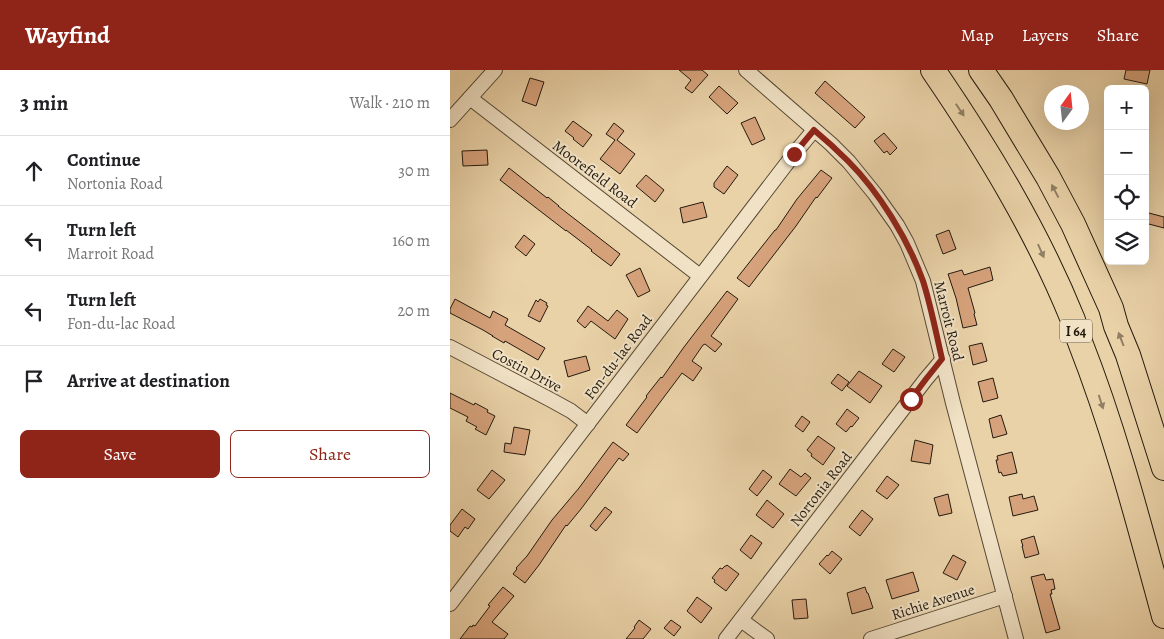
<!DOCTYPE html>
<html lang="en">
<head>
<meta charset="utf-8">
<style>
  body { margin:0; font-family:Alegreya,serif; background:#f6f6f6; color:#202124 }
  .controls { position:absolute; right:15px; top:15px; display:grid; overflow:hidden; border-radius:8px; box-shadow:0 5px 20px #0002 }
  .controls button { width:45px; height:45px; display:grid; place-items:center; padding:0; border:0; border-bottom:1px solid #e0e0e0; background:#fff; color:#202124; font:25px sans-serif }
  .compass { position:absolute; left:594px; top:15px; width:45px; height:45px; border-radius:50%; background:#fff; box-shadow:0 5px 20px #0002; rotate:15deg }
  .stop { position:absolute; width:15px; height:15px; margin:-11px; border:4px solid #8f2418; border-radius:50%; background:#fff }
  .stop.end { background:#8f2418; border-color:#fff; box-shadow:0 1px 5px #0008 }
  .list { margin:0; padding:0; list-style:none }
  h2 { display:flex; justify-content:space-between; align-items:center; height:65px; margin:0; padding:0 20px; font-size:21px }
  h2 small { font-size:16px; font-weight:400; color:#757577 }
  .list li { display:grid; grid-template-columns:32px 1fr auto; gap:15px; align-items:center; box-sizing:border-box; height:70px; padding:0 20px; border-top:1px solid #e0e0e0 }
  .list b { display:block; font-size:19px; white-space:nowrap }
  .list p { margin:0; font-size:16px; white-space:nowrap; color:#757577 }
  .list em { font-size:16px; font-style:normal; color:#757577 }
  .actions { display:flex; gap:10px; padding:15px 20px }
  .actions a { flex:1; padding:11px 0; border:1px solid #8f2418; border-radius:8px; text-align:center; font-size:18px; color:#8f2418 }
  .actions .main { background:#8f2418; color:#fff }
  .icon { flex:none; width:28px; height:28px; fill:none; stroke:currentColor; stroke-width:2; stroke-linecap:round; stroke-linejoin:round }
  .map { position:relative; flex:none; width:714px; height:569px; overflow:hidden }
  header { display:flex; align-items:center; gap:30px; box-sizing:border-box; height:70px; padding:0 25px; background:#8f2418; color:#fff }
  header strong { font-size:24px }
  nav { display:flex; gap:28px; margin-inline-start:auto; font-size:18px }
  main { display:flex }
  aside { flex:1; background:#fff }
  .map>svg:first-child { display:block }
</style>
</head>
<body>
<header>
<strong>Wayfind</strong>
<nav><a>Map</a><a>Layers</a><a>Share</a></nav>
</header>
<main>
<aside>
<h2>3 min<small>Walk · 210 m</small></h2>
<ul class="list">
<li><svg class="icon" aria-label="ahead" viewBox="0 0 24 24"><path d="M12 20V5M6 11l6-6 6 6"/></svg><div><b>Continue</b><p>Nortonia Road</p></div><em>30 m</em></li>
<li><svg class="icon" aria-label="left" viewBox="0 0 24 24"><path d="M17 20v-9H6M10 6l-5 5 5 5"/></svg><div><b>Turn left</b><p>Marroit Road</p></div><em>160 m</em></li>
<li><svg class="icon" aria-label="left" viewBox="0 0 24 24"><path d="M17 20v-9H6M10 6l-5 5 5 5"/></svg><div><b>Turn left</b><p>Fon-du-lac Road</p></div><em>20 m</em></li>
<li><svg class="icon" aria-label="arrive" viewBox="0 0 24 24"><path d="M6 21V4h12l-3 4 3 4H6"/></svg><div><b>Arrive at destination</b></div></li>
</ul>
<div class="actions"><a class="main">Save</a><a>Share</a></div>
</aside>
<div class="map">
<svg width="714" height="569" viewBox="0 0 714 569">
  <rect width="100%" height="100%" fill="#ead2a8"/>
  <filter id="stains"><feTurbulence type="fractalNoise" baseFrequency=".004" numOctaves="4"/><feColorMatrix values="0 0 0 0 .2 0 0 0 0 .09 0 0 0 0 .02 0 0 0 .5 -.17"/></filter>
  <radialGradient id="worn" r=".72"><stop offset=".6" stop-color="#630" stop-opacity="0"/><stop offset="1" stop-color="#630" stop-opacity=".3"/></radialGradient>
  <!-- building -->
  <g fill="#d6a27b" stroke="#231a0e">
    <path d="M 229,0 L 252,0 L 258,5 L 242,23 L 235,18 L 241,10 Z"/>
    <path d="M 676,0 L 700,0 L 697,14 L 674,9 Z"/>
    <path d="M 80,8 L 94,12 L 86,36 L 72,31 Z"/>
    <path d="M 375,11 L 415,47 L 405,58 L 365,23 Z"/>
    <path d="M 269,16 L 288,33 L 277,44 L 259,27 Z"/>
    <path d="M 305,47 L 315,69 L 302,75 L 291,53 Z"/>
    <path d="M 123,51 L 142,65 L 133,77 L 123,69 L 124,68 L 115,61 Z"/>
    <path d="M 164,53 L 174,61 L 167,70 L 185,84 L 170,104 L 150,89 L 165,70 L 156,64 Z"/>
    <path d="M 434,63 L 447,78 L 440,85 L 437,81 L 434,83 L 424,71 Z"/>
    <path d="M 37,80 L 38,95 L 13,96 L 12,81 Z"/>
    <path d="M 277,96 L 288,105 L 274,124 L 264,117 L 264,113 Z"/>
    <path d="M 59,98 L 97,128 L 98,127 L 109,136 L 108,136 L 170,184 L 161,196 L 141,181 L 142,180 L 116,160 L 116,161 L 50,110 Z"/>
    <path d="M 371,100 L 382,108 L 367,128 L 366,127 L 346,156 L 299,217 L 287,208 L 325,160 L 326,160 L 347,129 Z"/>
    <path d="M 196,105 L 214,120 L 205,132 L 186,116 Z"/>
    <path d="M 253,132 L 257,147 L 233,153 L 230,138 Z"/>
    <path d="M 695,142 L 714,147 L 714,158 L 695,153 Z"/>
    <path d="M 499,160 L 506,179 L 493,184 L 486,165 Z"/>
    <path d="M 74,165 L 85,174 L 76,186 L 65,177 Z"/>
    <path d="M 540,197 L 543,210 L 518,218 L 525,243 L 524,244 L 527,255 L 513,258 L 506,228 L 498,204 L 512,200 L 514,205 Z"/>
    <path d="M 190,198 L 200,221 L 188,227 L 176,205 Z"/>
    <path d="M 277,221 L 288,229 L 261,266 L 272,274 L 265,282 L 255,274 L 253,275 L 242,291 L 252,298 L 243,311 L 232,303 L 187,363 L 176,355 L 197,327 L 196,326 L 211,307 L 212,308 L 234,277 Z"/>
    <path d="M 5,229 L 40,248 L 43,241 L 58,249 L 55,255 L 95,278 L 88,290 L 55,271 L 54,273 L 42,266 L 43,266 L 33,260 L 0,243 L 0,239 Z"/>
    <path d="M 90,229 L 97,233 L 96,235 L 98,236 L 90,252 L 78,246 L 86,230 L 88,232 Z"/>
    <path d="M 138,236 L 158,251 L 167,240 L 178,249 L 165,269 L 141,251 L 135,258 L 127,251 Z"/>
    <path d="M 532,273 L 537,291 L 523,295 L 519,276 Z"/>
    <path d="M 443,279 L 455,287 L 444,302 L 432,294 Z"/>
    <path d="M 136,286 L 140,300 L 118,307 L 114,291 Z"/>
    <path d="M 409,301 L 432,316 L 420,333 L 397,316 Z"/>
    <path d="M 388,304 L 399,312 L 392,321 L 381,313 Z"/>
    <path d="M 543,308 L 548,328 L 533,332 L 528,312 Z"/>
    <path d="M 0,323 L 24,335 L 25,333 L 38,340 L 37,342 L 45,346 L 36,365 L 25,359 L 27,357 L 16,351 L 18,347 L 0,338 Z"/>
    <path d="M 397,339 L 409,348 L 402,357 L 401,356 L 396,362 L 386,354 Z"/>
    <path d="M 551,345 L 557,364 L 543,368 L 539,349 Z"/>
    <path d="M 352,346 L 360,352 L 353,362 L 345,356 Z"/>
    <path d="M 64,357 L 80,360 L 75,385 L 54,382 L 55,373 L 61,374 Z"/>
    <path d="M 368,366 L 385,378 L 373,395 L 361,386 L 362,384 L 357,380 Z"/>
    <path d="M 465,370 L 483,375 L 480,394 L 461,391 Z"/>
    <path d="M 163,372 L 179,384 L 173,391 L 169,388 L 131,439 L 117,456 L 116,455 L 89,495 L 75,513 L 63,504 L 67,499 L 66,498 L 77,486 L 102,450 L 129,418 Z"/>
    <path d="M 562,382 L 567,403 L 553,406 L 551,402 L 549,403 L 546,390 L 548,390 L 547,386 Z"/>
    <path d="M 340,399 L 351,407 L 355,403 L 361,408 L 346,426 L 329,414 Z"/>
    <path d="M 42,400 L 55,410 L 39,429 L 27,420 Z"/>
    <path d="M 313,400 L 322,407 L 307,426 L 299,419 Z"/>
    <path d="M 437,406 L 449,415 L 437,429 L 426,421 Z"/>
    <path d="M 498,424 L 502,443 L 489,446 L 484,428 Z"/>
    <path d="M 572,424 L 573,429 L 584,426 L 588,440 L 563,446 L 559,427 Z"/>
    <path d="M 317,430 L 334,444 L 323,458 L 306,445 Z"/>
    <path d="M 155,437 L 162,442 L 146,461 L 140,456 Z"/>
    <path d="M 12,439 L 25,449 L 18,459 L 15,457 L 8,467 L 0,461 L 0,455 Z"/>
    <path d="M 412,440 L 423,449 L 410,466 L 399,457 Z"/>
    <path d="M 301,465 L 312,473 L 301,489 L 290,480 Z"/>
    <path d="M 584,466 L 589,484 L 575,488 L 572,476 L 573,476 L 571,470 Z"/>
    <path d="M 382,481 L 392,489 L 380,504 L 369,494 L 377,485 L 378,486 Z"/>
    <path d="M 503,485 L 516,492 L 507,510 L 493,503 Z"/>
    <path d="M 277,495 L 289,504 L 276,521 L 264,512 L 265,510 L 262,508 L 270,498 L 272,499 L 275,496 L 276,496 Z"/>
    <path d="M 463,502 L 469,521 L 442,529 L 436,510 Z"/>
    <path d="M 594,504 L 596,510 L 603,509 L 605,519 L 601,520 L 602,524 L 600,524 L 610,559 L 596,563 L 581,507 Z"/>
    <path d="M 53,517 L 64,526 L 42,552 L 58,564 L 54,569 L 10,569 L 20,556 L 22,557 L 23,555 L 25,556 L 40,536 L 38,535 Z"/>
    <path d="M 415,517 L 417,523 L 418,523 L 423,538 L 402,544 L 397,523 Z"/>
    <path d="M 247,527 L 262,538 L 251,553 L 237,541 Z"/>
    <path d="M 356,529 L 358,548 L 344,549 L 342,530 Z"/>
    <path d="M 189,550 L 201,559 L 193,569 L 176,569 L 185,558 L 184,557 Z"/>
    <path d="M 221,550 L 231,557 L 224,566 L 214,558 Z"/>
  </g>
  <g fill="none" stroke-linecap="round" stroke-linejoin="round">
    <defs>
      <g id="minor">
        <path d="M 296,0 L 381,74 L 399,92 L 425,124 L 447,155 L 457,173 L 473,211 L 503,333 L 566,569"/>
        <path d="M 20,28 L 250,206"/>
        <path d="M 0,50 L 45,0"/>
        <path d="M 0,277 L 101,330 L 121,341 L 138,354"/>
        <path d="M 0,534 L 344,84 L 364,60"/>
        <path d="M 291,550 L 317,569"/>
        <path d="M 276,569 L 476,309 L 493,289"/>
        <path d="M 421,569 L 555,526"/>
      </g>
      <g id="motorway">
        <path d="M 483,0 C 537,79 587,161 623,250 C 625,257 627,265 630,272 C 665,361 689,454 714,546"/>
        <path d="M 531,0 L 551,29 L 598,107 L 623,154 L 661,238 L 666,256 L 678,285 L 714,398"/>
      </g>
    </defs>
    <!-- minor casing -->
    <use href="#minor" stroke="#554834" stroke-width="16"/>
    <!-- motorway casing -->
    <use href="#motorway" stroke="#231a0e" stroke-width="26"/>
    <!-- minor -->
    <use href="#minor" stroke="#f1e2c6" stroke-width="14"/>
    <!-- motorway -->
    <use href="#motorway" stroke="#ead2a8" stroke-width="24"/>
  </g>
  <!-- one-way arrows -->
  <defs><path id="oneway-solid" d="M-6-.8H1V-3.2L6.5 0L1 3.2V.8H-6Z" transform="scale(1.25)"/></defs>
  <g fill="#907f63">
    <use href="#oneway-solid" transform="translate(510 40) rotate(56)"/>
    <use href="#oneway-solid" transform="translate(605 121) rotate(-118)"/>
    <use href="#oneway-solid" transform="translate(591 181) rotate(66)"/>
    <use href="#oneway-solid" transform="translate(671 269) rotate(-111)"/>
    <use href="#oneway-solid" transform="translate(651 332) rotate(72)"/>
  </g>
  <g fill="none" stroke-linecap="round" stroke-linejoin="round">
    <!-- route -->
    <path stroke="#8f2418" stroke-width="6" d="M 344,84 L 364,60 C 376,70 387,80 398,91 C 429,122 458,169 473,211 C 481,236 486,263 492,289 L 476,309 L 461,329"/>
  </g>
  <g text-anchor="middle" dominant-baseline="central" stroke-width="4" stroke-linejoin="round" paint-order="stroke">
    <!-- shield labels -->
    <rect fill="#f1e2c6" stroke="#615645" stroke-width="1" x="610" y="249.5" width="32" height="23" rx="4"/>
    <g font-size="14" font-weight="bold" fill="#231a0e">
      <text x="626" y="261">I 64</text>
    </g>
    <!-- street labels -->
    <g font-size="15" fill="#231a0e" stroke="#f1e2c6">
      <text transform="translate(145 104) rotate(37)">Moorefield Road</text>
      <text transform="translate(499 251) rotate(76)">Marroit Road</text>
      <text transform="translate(168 287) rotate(-53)">Fon-du-lac Road</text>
      <text transform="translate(77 300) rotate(28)">Costin Drive</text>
      <text transform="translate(371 419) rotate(-52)">Nortonia Road</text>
      <text transform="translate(483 532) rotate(-18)">Richie Avenue</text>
    </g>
  </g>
  <rect width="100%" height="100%" filter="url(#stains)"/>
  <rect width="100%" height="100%" fill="url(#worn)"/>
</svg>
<div class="controls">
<button>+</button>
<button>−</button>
<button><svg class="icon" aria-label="locate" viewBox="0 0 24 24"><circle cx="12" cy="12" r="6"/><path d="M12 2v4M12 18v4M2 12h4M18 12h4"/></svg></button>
<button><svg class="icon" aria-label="layers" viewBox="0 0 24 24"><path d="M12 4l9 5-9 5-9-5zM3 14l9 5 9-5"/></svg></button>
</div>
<svg class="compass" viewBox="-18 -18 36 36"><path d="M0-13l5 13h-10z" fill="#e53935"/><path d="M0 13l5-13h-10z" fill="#757577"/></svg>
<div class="stop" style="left:461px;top:329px"></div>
<div class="stop end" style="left:344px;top:84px"></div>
</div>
</main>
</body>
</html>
